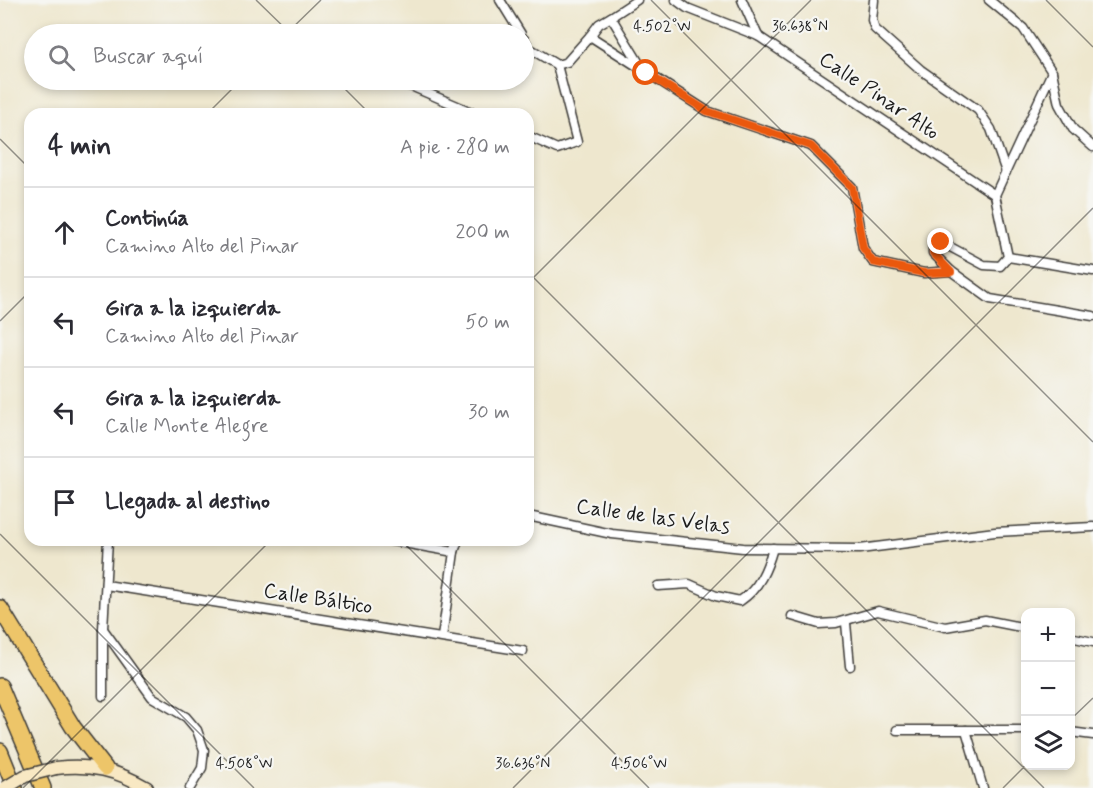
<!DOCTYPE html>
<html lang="es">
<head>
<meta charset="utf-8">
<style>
  body { margin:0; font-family:Mynerve,sans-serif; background:#f7f7f7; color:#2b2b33 }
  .controls { position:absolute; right:18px; bottom:18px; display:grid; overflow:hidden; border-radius:12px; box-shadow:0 3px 9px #0003 }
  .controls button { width:54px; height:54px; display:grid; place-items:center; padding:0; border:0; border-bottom:2px solid #e1e1e2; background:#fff; color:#2b2b33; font:30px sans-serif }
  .stop { position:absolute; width:18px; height:18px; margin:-14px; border:4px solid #ea580c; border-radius:50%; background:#fff }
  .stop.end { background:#ea580c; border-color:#fff; box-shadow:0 2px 6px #0008 }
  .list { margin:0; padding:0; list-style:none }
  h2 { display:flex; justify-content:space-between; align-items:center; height:78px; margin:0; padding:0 24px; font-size:26px }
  h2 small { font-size:20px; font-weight:400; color:#7c7c81 }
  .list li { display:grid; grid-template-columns:39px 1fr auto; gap:18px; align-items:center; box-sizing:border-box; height:90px; padding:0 24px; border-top:2px solid #e1e1e2 }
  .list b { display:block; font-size:22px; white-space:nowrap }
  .list p { margin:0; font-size:20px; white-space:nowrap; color:#7c7c81 }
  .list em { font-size:20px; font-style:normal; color:#7c7c81 }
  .icon { flex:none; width:33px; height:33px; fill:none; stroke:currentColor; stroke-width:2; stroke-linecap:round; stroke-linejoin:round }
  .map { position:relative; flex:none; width:1093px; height:788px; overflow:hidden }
  .search { position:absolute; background:#fff; box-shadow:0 3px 9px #0003; left:24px; top:24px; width:510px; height:66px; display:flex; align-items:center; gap:15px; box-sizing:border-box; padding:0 21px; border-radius:33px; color:#7c7c81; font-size:22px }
  .panel { position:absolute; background:#fff; box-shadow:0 3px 9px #0003; left:24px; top:108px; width:510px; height:438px; border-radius:18px }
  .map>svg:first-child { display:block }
</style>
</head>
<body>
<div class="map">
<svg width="1093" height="788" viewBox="0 0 1093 788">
  <rect width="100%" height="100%" fill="#f6f6f2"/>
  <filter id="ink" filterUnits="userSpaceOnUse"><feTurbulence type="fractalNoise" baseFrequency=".0167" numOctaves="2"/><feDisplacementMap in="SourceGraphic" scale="12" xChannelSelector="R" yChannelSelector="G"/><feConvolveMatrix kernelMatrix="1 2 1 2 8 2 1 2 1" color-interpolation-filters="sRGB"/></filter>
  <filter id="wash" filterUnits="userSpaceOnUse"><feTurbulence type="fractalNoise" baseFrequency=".008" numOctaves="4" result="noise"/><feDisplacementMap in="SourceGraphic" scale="24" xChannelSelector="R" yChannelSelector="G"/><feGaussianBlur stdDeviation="1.35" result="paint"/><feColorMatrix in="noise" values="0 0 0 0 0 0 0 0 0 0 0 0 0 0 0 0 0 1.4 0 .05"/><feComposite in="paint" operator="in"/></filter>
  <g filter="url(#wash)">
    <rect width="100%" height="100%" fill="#eee7ce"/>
  </g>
  <g filter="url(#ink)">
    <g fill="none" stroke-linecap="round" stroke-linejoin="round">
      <defs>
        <g id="street">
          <path d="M 500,0 L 521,34"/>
          <path d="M 637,0 L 611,17 L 642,68"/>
          <path d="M 676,0 L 687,8 L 758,36 L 995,195"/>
          <path d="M 742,0 L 758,36"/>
          <path d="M 874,0 L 872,20 L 875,29 L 921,70 L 978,110 L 991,129 L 1006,172"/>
          <path d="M 989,0 L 1023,28 L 1052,72 L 1059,104 L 1073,129 L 1093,147"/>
          <path d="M 590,36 L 599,24 L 611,17"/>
          <path d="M 524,39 L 529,48 L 557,65 L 567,62 L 590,36 L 707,111 L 811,146 L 852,187 L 863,248 L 873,262 L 924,273 L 951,271"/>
          <path d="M 1052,72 L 995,195 L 1008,257 L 1000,266 L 984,265 L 941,242 L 933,243 L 933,253 L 951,271 L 990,299 L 1093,316"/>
          <path d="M 362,80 L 411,86 L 476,114"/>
          <path d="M 528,136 L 557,149 L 577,142 L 557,65"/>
          <path d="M 1008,257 L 1093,271"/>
          <path d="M 528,516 L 612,534 L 743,548 L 860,549 L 995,532 L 1093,527"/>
          <path d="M 108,540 L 103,629 L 152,697 L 186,717 L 197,730 L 204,750 L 202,768 L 190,788"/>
          <path d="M 387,540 L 454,552"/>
          <path d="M 106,585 L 523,651"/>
          <path d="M 658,586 L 689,584 L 716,596 L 740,601 C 759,589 767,569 773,548"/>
          <path d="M 792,616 L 819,624 L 836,623 L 878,611 L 945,627 L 985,620 L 1026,628"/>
          <path d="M 846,623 L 850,666"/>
          <path d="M 442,637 L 454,552 L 458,540"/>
          <path d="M 1070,637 L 1093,642"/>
          <path d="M 103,696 L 103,629"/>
          <path d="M 897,730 L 1026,730"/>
          <path d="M 966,730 L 983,788"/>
          <path d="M 1070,732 L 1093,735"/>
        </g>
        <path id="secondary" d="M 56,768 C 91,764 117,770 147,788"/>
        <g id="highway">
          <path d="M 0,608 L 73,727 L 105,768"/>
          <path d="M 0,686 L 43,788"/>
          <path d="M 0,751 L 15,788"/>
        </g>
      </defs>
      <!-- street casing -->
      <use href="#street" stroke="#3c3a37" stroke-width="11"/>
      <!-- secondary casing -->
      <use href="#secondary" stroke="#3c3a37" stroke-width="15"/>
      <!-- highway casing -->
      <use href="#highway" stroke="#3c3a37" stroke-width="18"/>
      <!-- street -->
      <use href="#street" stroke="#fff" stroke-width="8"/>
      <!-- secondary -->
      <use href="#secondary" stroke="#f8e8c3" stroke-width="12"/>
      <!-- highway -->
      <use href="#highway" stroke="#edc569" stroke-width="15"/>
      <defs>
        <path id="secondary-bridge" d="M 5,788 L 25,776 L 56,768"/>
      </defs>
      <!-- secondary-bridge casing -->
      <use href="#secondary-bridge" stroke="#3c3a37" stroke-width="15" stroke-linecap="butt"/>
      <!-- secondary-bridge -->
      <use href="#secondary-bridge" stroke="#f8e8c3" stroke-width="12"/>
    </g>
  </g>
  <g fill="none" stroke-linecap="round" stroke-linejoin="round" filter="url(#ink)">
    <!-- route -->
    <path stroke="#ea580c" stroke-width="8" d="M 646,73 L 707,111 L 811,146 L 852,187 L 863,248 L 873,262 L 924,273 L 951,272 L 933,253 L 933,243 L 941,242"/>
  </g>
  <!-- ticks -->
  <path fill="none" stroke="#1c1c1c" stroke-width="1.5" stroke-opacity="0.45" d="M 256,0 L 291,34M 651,0 L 1093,442M 1046,0 L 1093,47M 286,34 L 321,0M 336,80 L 370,114M 207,114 L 241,80M 0,139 L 30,169M 528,272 L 1044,788M 528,283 L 811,0M 0,321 L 30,291M 0,534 L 254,788M 401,540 L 649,788M 1070,720 L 1093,698M 23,788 L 271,540M 513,788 L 1093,208M 1003,788 L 1026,765"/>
  <g text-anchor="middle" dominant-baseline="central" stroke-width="4.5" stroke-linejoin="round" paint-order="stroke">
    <!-- street labels -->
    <g font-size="21" fill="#1c1c1c" stroke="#f6f6f2">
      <text transform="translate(879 96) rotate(34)">Calle Pinar Alto</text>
      <text transform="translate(653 517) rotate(8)">Calle de las Velas</text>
      <text transform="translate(318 599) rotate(9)">Calle Báltico</text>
    </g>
  </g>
  <g font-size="15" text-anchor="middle" fill="#1c1c1c" stroke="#f6f6f2" stroke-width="4.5" stroke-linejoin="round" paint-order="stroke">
    <text x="662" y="31">4.502°W</text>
    <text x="800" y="31">36.638°N</text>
    <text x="523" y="768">36.636°N</text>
    <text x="244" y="768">4.508°W</text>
    <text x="639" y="768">4.506°W</text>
  </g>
</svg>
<div class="controls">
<button>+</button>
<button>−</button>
<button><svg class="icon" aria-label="layers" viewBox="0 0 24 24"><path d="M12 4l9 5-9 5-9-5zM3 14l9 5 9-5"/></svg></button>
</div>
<div class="stop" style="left:646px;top:73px"></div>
<div class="stop end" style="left:941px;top:242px"></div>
<div class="search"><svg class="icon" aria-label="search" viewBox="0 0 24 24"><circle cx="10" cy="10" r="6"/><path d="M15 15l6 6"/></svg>Buscar aquí</div>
<section class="panel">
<h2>4 min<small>A pie · 280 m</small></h2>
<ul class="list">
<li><svg class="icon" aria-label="ahead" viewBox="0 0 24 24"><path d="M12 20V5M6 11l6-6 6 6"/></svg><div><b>Continúa</b><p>Camino Alto del Pinar</p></div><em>200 m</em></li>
<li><svg class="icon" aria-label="left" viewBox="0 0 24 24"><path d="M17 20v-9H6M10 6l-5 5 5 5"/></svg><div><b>Gira a la izquierda</b><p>Camino Alto del Pinar</p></div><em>50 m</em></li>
<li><svg class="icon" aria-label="left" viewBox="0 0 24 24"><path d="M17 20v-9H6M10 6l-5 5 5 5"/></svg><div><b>Gira a la izquierda</b><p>Calle Monte Alegre</p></div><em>30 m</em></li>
<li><svg class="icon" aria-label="arrive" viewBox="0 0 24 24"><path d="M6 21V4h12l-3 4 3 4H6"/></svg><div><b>Llegada al destino</b></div></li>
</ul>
</section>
</div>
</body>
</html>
